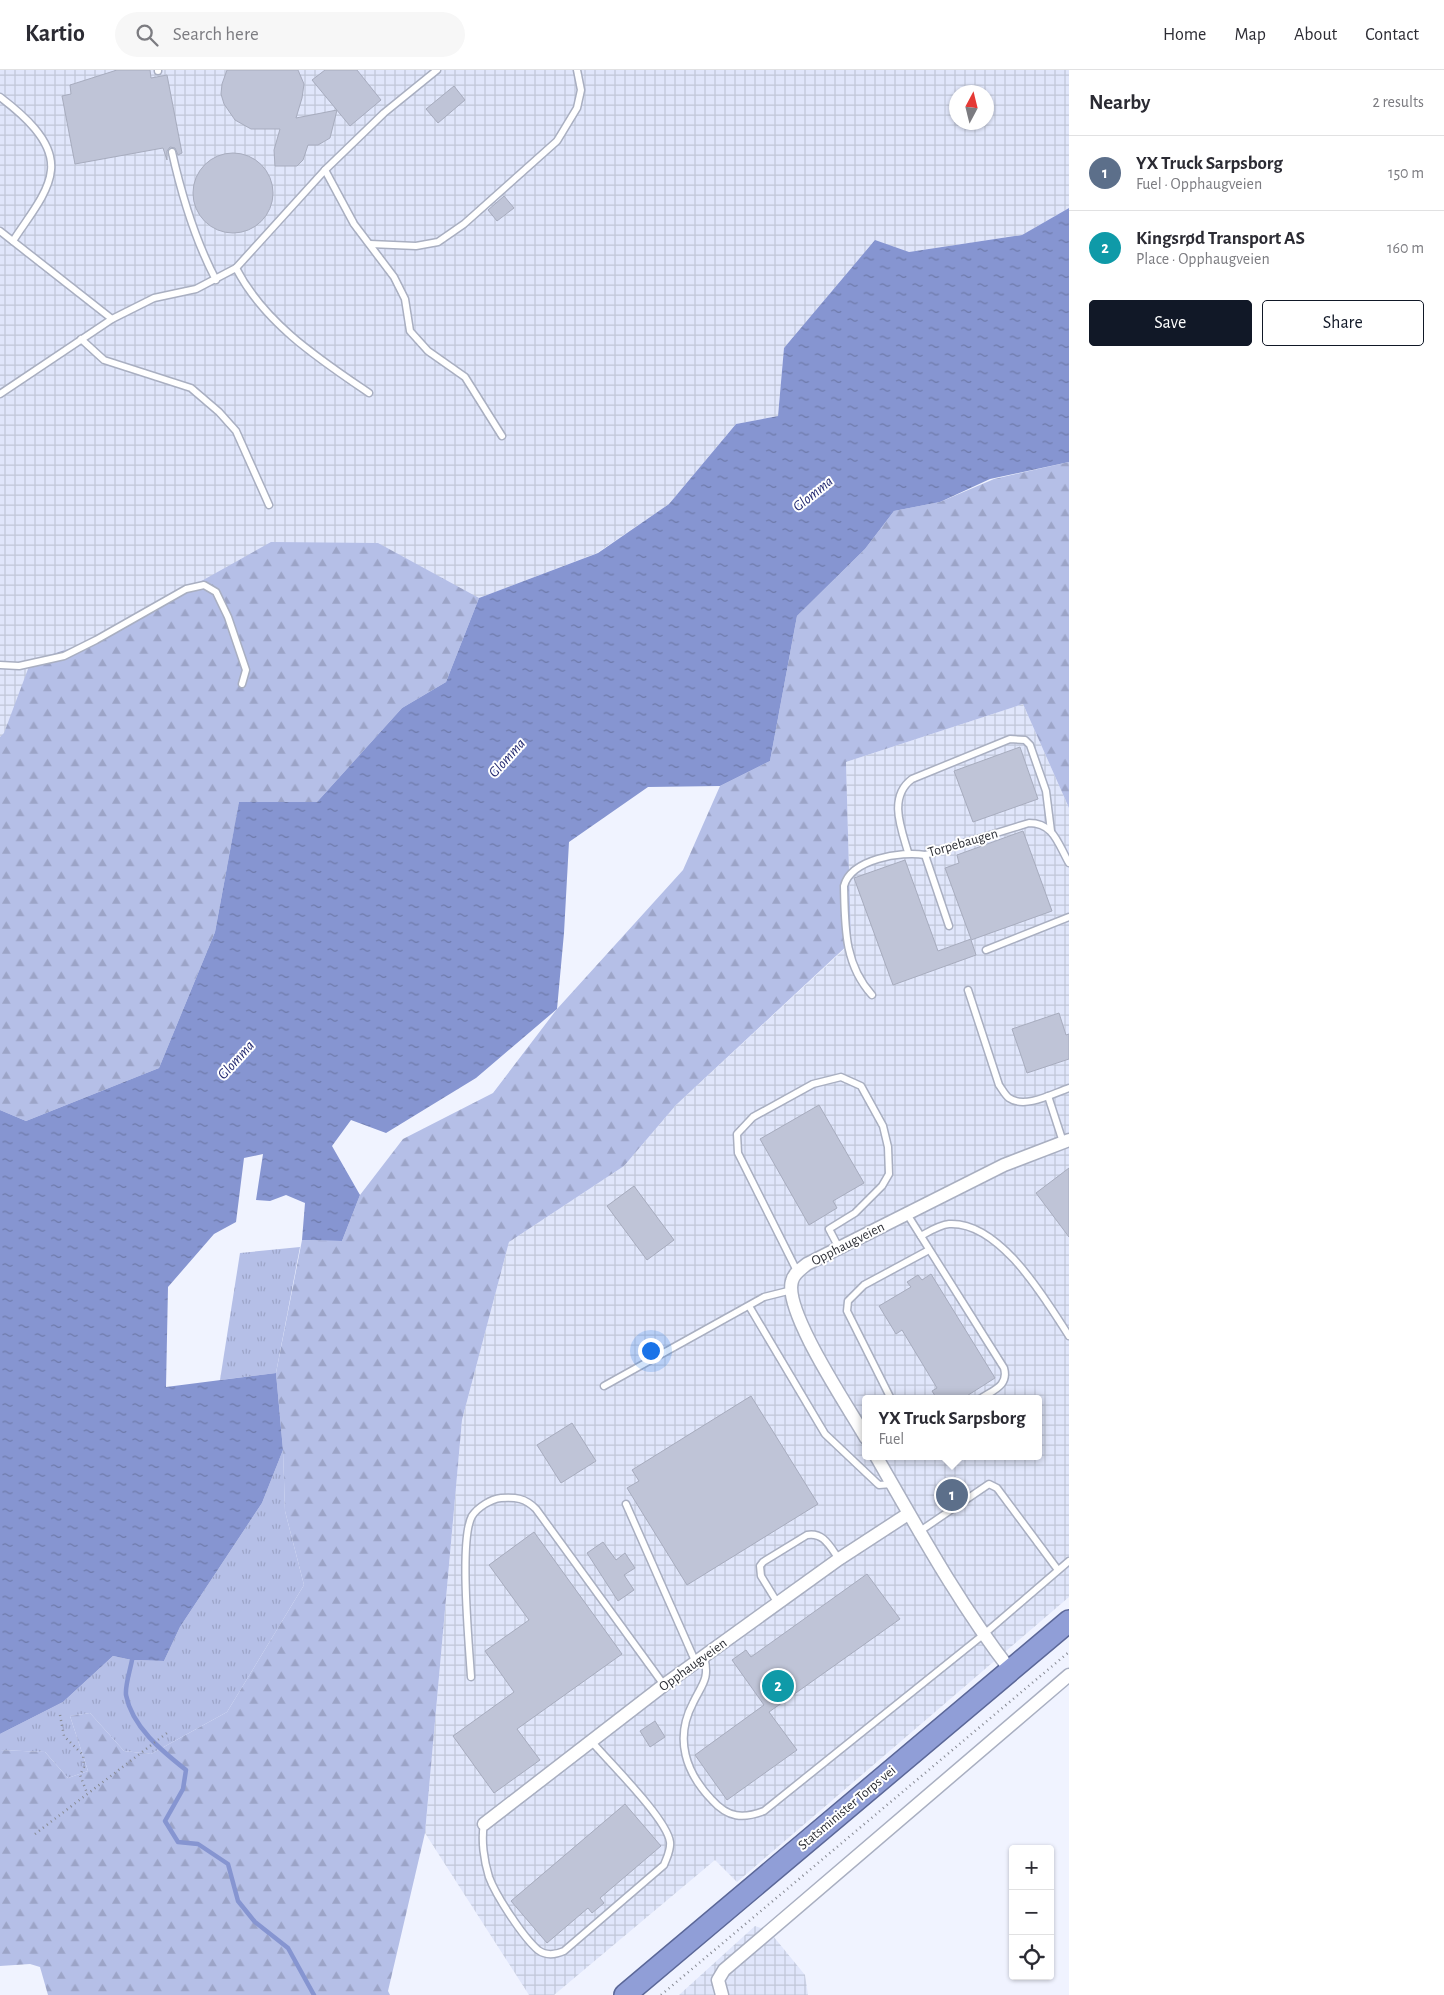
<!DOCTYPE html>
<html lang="en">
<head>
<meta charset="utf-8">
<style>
  body { margin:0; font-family:"Alegreya Sans",sans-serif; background:#f7f7f7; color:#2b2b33 }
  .controls { position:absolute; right:15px; bottom:15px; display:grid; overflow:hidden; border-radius:5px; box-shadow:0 1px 4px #0004 }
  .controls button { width:45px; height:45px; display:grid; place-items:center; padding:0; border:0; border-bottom:1px solid #e1e1e2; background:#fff; color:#2b2b33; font:25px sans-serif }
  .compass { position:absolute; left:949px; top:15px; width:45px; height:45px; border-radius:50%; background:#fff; box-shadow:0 1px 4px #0004; rotate:7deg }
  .you { position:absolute; left:650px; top:1280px; width:18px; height:18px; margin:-12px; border:4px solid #fff; border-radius:50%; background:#1a73e8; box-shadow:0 0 0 8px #1a73e833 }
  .badge { display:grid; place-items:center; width:32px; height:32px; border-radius:50%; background:#111827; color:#fff; font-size:16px; font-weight:700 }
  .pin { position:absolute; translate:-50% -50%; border:2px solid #fff; box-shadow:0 1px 5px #0006 }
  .popup { position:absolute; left:862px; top:1325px; width:180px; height:65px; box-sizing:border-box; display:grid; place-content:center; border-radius:5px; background:#fff; filter:drop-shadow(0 1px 4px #0005); font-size:16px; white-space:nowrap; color:#7c7c81 }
  .popup b { font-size:19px; color:#2b2b33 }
  .popup::after { content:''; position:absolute; left:50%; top:100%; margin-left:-10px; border:10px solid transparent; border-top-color:#fff }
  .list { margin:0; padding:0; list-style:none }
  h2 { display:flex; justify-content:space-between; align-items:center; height:65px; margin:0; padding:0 20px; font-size:21px }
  h2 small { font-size:16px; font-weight:400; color:#7c7c81 }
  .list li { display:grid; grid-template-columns:32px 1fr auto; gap:15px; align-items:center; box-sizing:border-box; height:75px; padding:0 20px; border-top:1px solid #e1e1e2 }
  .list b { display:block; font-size:19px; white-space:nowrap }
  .list p { margin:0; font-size:16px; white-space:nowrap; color:#7c7c81 }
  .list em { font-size:16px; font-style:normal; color:#7c7c81 }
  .actions { display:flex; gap:10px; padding:15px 20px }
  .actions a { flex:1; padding:11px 0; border:1px solid #111827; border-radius:5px; text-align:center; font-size:18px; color:#111827 }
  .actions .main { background:#111827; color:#fff }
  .icon { flex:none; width:28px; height:28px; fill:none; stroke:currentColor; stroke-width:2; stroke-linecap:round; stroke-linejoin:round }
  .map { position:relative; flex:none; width:1069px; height:1925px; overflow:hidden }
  header { display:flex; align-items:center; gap:30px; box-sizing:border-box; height:70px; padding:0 25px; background:#fff; border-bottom:1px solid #e1e1e2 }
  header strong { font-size:24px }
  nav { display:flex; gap:28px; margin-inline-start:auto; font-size:18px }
  .search { width:350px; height:45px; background:#f7f7f7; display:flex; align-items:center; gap:12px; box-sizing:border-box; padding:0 18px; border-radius:28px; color:#7c7c81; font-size:19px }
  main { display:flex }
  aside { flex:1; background:#fff }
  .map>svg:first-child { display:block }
</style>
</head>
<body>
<header>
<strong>Kartio</strong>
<div class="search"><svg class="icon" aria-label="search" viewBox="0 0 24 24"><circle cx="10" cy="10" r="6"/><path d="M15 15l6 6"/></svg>Search here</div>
<nav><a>Home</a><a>Map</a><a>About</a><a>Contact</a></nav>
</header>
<main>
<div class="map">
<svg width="1069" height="1925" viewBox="0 0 1069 1925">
  <defs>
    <pattern id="industrial-grid" width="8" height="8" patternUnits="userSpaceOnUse" patternTransform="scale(1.25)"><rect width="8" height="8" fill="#e0e6fb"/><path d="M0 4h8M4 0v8" fill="none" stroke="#c0c6d8"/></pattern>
    <pattern id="grass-tufts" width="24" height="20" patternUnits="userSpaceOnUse" patternTransform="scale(1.25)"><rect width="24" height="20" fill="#b5bfe7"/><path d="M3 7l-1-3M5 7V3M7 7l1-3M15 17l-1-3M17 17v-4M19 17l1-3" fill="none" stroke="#9ca4c7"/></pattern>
    <pattern id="forest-firs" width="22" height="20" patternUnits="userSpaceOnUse" patternTransform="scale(1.25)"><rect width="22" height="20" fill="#b5bfe7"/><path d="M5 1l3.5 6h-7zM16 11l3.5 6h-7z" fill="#9ca4c7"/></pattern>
    <pattern id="water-ripples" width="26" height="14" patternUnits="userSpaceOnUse" patternTransform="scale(1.25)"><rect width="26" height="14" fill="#8695d1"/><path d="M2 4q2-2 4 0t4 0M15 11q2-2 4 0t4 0" fill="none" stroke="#6e7aaa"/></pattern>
  </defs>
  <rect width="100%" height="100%" fill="#f0f3ff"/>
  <!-- industrial -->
  <g fill="url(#industrial-grid)" fill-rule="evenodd">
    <path d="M 0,0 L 1069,0 L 1069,138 L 1022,165 L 909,182 L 784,278 L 778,346 L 736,354 L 669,434 L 597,483 L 479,528 L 0,1040 ZM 956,22 L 986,22 L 986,52 L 956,52 Z"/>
    <path d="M 1023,634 L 1069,738 L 1069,1527 L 737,1812 L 715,1790 L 554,1925 L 529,1925 L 425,1763 L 462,1350 L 509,1172 L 624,1096 L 676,1035 L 851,873 L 846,692 ZM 866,1329 L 1038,1329 L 1038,1386 L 866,1386 Z"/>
    <path d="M 755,1856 L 769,1861 L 805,1905 L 808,1925 L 679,1925 Z"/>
  </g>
  <!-- grass -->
  <g fill="url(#grass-tufts)">
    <path d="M 300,1177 L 276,1303 L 220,1310 L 240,1183 Z"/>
    <path d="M 283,1380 L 285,1441 L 304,1515 L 227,1642 L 151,1684 L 124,1681 L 90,1643 L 70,1646 L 88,1701 L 68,1708 L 45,1682 L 0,1680 L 0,1664 L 63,1632 L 113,1586 L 132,1590 L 164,1591 L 180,1557 L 262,1433 Z"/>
  </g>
  <!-- forest -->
  <g fill="url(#forest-firs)">
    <path d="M 1069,392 L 1069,738 L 1023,634 L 846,692 L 851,872 L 676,1035 L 624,1096 L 509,1172 L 462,1350 L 425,1763 L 388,1921 L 390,1925 L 48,1925 L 40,1897 L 30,1894 L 0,1896 L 0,1680 L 45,1682 L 68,1708 L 88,1701 L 70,1646 L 90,1643 L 124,1681 L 151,1684 L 227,1642 L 304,1515 L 285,1441 L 283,1380 L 276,1303 L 302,1170 L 342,1171 L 360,1125 L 403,1069 L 493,1023 L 557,939 L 683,800 L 720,716 L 770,691 L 797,546 L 865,479 L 894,441 L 940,432 L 994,409 Z"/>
    <path d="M 271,472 L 378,473 L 479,528 L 446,612 L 402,638 L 317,732 L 239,732 L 215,862 L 159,998 L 26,1051 L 0,1040 L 0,667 L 4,663 L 31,591 L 96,570 Z"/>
  </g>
  <!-- water -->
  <path fill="url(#water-ripples)" d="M 1069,138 L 1069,392 L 990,409 L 940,432 L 894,441 L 865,479 L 797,546 L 770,691 L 720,716 L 648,717 L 569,772 L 564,863 L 557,939 L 476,1008 L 386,1063 L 351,1050 L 332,1076 L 360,1125 L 342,1171 L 302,1170 L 305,1133 L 286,1125 L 270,1131 L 256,1130 L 263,1084 L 244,1088 L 236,1152 L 214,1164 L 168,1217 L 166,1317 L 276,1303 L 283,1380 L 262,1433 L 180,1557 L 164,1591 L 132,1590 L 113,1586 L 63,1632 L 0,1664 L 0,1040 L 26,1051 L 159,998 L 215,862 L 239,732 L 317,732 L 402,638 L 446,612 L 479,528 L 598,483 L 669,434 L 736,354 L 778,346 L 784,278 L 875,170 L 909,182 L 1022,165 Z"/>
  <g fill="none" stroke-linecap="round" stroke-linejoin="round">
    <!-- stream -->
    <path stroke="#8695d1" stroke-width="4.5" d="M 132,1590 C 130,1601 125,1615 126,1625 C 132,1657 162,1681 186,1700 L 183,1719 L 165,1751 L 178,1772 L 198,1774 L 228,1794 L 238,1831 L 255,1852 L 288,1878 L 314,1925"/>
  </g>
  <!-- building -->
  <g fill="#bfc4d7" stroke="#a7acbe">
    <path d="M 117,0 L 150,0 L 151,8 L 167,5 L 182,83 L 178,85 L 175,78 L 170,77 L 167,81 L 167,90 L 163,78 L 75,94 L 62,26 L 71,24 L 70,15 Z"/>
    <path d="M 227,0 L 298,0 L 304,14 L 302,28 L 296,48 L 337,40 L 330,68 L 318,75 L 308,75 L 303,90 L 297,96 L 275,96 L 274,80 L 280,59 L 251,59 L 235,50 L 224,34 L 221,24 L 222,14 Z"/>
    <path d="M 325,0 L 357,0 L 381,30 L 350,56 L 312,10 Z"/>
    <path d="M 454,16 L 465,30 L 438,53 L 426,39 Z"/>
    <circle cx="233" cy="123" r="40"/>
    <path d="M 504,126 L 514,138 L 497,151 L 488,140 Z"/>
    <path d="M 1020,677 L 1038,729 L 973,752 L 954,701 Z"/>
    <path d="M 1023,761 L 1052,841 L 971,870 L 976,885 L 893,915 L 854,808 L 905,790 L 938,881 L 971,869 L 945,798 L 959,793 L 957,785 Z"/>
    <path d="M 1059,943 L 1066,965 L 1069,964 L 1069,989 L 1027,1003 L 1012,959 Z"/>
    <path d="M 819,1035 L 864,1113 L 833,1131 L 837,1138 L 809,1155 L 760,1069 Z"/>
    <path d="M 1069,1098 L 1069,1167 L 1036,1123 Z"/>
    <path d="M 634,1116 L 674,1170 L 647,1190 L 607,1136 Z"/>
    <path d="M 931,1204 L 995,1308 L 962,1329 L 937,1329 L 932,1321 L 937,1318 L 902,1260 L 896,1264 L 879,1236 L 911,1217 L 907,1212 L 918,1205 L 922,1210 Z"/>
    <path d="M 751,1326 L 818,1434 L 687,1515 L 627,1418 L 639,1411 L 632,1400 Z"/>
    <path d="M 572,1353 L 596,1391 L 561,1413 L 537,1375 Z"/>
    <path d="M 534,1462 L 622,1584 L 517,1659 L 540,1690 L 494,1723 L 453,1666 L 514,1622 L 485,1581 L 529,1550 L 489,1495 Z"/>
    <path d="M 603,1472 L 616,1490 L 625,1483 L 635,1498 L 624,1505 L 634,1520 L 618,1531 L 587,1483 Z"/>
    <path d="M 867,1504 L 900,1549 L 769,1642 L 797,1680 L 727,1730 L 695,1685 L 764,1635 L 732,1590 L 746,1580 L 751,1587 Z"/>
    <path d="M 655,1651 L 665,1667 L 650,1677 L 640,1661 Z"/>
    <path d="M 625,1734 L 661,1776 L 600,1828 L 604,1833 L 592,1843 L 588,1838 L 547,1873 L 511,1831 Z"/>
  </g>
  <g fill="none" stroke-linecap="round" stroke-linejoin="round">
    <defs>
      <g id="service">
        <path d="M 158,0 L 158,1"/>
        <path d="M 0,27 C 21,43 54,70 51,100 C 49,124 26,150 13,171"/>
        <path d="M 172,82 C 182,127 195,170 216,210"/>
        <path d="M 325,100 L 354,154 L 394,207 L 405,229 L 410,261 L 428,281 L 465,307 L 502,366"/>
        <path d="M 0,161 L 112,249"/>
        <path d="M 370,174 L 416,176 L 438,172 L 464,154 L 557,71 L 577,38 L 581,20 L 577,0"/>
        <path d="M 236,198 C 264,253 319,289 369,323"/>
        <path d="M 81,269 L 104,290 L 191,318 L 219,342 L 236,361 L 269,435"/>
        <path d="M 0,324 L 112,249 L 154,228 L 196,219 L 236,198 L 325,100 L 384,43 L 437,0"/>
        <path d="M 0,595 L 19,596 L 64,586 L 96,570 L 186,519 L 204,515 L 216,522 L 228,547 L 246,600 L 242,614"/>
        <path d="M 908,782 C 901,758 888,727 912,709 L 1010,669 L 1025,670 L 1030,675 L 1046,721 L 1051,761"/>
        <path d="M 925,785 L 949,856"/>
        <path d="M 986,880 L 1069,847"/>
        <path d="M 968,920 L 999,1015 C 1002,1019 1005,1025 1009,1028 C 1025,1039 1052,1024 1069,1018"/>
        <path d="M 872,925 C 844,894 845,857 844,816 C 851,789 901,781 925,785 L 1029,753 C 1054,753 1058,774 1069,793"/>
        <path d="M 1048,1026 L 1063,1072"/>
        <path d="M 907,1144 L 1004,1298 C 1009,1316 993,1320 980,1329"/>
        <path d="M 921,1166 C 930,1161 939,1155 949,1154 C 1000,1151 1045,1229 1069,1266"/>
        <path d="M 797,1201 L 738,1083 L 737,1064 L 753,1047 L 813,1014 L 841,1007 L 861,1016 L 883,1056 L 888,1077 L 889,1104 L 882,1116 L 855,1143 L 829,1159 L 839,1178"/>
        <path d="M 749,1236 L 825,1364 L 879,1415 L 892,1414"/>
        <path d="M 604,1316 L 764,1227 L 792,1220"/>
        <path d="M 891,1329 L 847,1241 L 848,1231 L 864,1215 L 929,1180"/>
        <path d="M 626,1434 L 696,1593"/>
        <path d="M 920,1461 L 989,1414 L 997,1418 L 1058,1500"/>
        <path d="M 777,1532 L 761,1506 L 760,1496 L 763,1492 L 807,1465 C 824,1462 830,1477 839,1489"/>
        <path d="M 704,1587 C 710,1609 702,1614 693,1633 C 674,1669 686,1703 712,1730 C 728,1748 743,1749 764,1741 L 983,1565 L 1069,1491"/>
        <path d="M 471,1607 C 469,1575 459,1469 472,1446 C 478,1437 491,1429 501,1428 C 516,1427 525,1428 536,1439 L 664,1615"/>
        <path d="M 484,1754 C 481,1770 484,1791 489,1807 C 496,1826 523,1867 538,1880 C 546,1886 555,1885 564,1881 L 664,1795 C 667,1787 671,1780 670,1772 C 667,1749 609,1692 592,1672"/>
      </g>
      <g id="minor">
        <path d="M 866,1368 C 849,1338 783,1241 792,1211 C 794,1203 801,1199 807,1194 L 1004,1095 L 1069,1070"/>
        <path d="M 876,1386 C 918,1459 959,1534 1011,1601"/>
        <path d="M 484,1754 L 664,1615 L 839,1489 L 908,1444"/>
        <path d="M 722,1925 L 718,1910 L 724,1900 L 1069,1605"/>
      </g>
      <path id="trunk" d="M 625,1925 L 1069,1551"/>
    </defs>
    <!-- service casing -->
    <use href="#service" stroke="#a9afc1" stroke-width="9"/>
    <!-- minor casing -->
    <use href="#minor" stroke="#a9afc1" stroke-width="15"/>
    <!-- trunk casing -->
    <use href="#trunk" stroke="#5b6798" stroke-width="24"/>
    <!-- path -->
    <g stroke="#878a93" stroke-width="2.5" stroke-dasharray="1 4" stroke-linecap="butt">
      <path d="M 60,1645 L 64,1666 L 83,1685 L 84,1697 L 80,1705 L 87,1723"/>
      <path d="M 35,1764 L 167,1663"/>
      <path d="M 661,1925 L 1069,1582"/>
    </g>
    <!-- service -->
    <use href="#service" stroke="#fff" stroke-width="6"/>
    <!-- minor -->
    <use href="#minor" stroke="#fff" stroke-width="12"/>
    <!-- trunk -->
    <use href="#trunk" stroke="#909ed7" stroke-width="21"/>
  </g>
  <g text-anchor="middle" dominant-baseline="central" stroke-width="4" stroke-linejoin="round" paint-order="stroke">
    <!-- street labels -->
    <g font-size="14" fill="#2c2e35" stroke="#fff">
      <text transform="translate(963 773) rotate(-16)">Torpebaugen</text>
      <text transform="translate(848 1174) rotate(-27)">Opphaugveien</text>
      <text transform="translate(693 1595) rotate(-36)">Opphaugveien</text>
      <text transform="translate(847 1738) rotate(-40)">Statsminister Torps vei</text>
    </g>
    <!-- water labels -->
    <g font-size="15" font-style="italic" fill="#222870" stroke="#fff">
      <text transform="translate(813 424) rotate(-39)">Glomma</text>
      <text transform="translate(507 688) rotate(-48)">Glomma</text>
      <text transform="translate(236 990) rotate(-48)">Glomma</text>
    </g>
  </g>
</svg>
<div class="controls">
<button>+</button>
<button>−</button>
<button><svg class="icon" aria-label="locate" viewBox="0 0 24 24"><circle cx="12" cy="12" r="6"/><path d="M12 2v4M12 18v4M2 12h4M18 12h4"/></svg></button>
</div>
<svg class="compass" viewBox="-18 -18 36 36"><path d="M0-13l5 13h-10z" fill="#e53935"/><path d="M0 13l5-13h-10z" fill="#7c7c81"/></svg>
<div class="you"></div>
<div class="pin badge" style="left:952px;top:1425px;background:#5c6f8a">1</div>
<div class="popup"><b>YX Truck Sarpsborg</b>Fuel</div>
<div class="pin badge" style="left:778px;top:1616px;background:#0f9aa8">2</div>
</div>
<aside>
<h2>Nearby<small>2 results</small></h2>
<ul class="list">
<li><span class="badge" style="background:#5c6f8a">1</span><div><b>YX Truck Sarpsborg</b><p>Fuel · Opphaugveien</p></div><em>150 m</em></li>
<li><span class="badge" style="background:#0f9aa8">2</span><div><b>Kingsrød Transport AS</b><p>Place · Opphaugveien</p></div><em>160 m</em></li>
</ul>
<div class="actions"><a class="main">Save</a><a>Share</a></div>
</aside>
</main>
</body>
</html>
